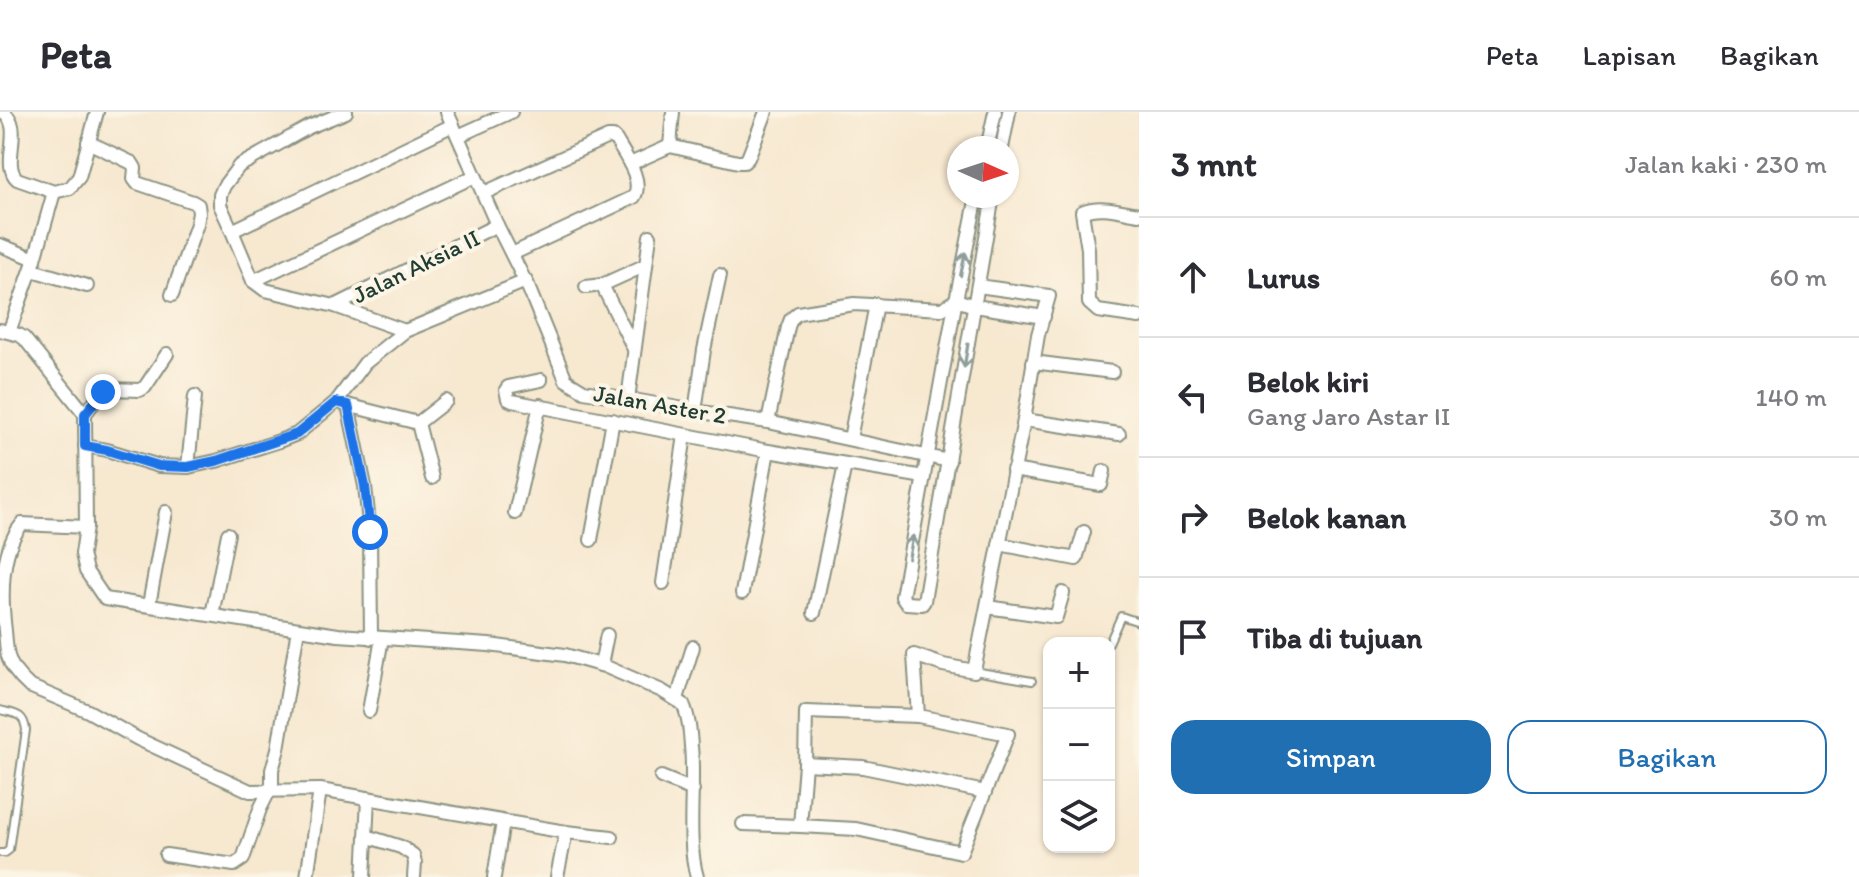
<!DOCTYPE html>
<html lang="id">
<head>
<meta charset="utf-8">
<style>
  body { margin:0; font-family:Itim,sans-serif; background:#f7f7f7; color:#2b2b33 }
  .controls { position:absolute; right:24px; bottom:24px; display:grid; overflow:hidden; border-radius:16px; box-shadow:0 2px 6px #0004 }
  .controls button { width:72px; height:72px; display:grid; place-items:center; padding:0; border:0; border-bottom:2px solid #e1e1e2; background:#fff; color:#2b2b33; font:40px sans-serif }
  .compass { position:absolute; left:947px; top:24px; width:72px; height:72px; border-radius:50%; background:#fff; box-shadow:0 2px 6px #0004; rotate:93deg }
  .stop { position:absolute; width:24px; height:24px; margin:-18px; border:6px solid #1a73e8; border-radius:50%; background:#fff }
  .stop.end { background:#1a73e8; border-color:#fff; box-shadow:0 2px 8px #0008 }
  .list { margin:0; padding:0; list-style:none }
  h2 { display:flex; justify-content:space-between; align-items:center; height:104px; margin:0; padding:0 32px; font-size:34px }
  h2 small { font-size:26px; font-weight:400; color:#7c7c81 }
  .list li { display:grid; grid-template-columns:52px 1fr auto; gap:24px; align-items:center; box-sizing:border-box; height:120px; padding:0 32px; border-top:2px solid #e1e1e2 }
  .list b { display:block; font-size:30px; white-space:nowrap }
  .list p { margin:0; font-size:26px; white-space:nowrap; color:#7c7c81 }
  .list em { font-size:26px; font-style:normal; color:#7c7c81 }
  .actions { display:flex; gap:16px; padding:24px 32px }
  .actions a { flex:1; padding:18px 0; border:2px solid #1f6fb2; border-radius:24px; text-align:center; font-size:28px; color:#1f6fb2 }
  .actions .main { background:#1f6fb2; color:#fff }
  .icon { flex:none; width:44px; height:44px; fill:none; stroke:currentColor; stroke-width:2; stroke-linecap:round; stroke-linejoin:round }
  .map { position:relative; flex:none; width:1139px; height:765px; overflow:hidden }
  header { display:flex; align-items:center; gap:48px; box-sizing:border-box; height:112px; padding:0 40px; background:#fff; border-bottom:2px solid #e1e1e2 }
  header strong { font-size:38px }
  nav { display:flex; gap:44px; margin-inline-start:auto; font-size:28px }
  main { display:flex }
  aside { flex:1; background:#fff }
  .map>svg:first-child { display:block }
</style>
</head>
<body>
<header>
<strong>Peta</strong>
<nav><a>Peta</a><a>Lapisan</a><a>Bagikan</a></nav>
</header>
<main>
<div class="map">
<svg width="1139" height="765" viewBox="0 0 1139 765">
  <rect width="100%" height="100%" fill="#fcf5e5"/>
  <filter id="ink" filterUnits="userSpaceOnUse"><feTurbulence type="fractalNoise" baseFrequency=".0125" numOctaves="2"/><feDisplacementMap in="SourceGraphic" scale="16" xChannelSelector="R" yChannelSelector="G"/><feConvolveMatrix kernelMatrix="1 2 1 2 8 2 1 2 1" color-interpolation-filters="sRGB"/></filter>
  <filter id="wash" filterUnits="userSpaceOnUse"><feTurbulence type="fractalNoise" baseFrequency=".006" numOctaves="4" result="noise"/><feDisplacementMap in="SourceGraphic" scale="32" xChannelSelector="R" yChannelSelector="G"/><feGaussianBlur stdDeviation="1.8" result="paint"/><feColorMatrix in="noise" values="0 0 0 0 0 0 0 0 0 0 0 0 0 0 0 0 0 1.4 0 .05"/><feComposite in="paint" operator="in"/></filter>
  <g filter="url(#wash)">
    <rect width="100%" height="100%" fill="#f7e8d0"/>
  </g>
  <g filter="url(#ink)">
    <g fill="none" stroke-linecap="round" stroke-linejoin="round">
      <defs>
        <g id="service">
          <path d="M 1109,531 L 1121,504 L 1139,510"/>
          <path d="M 974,559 L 1032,569"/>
          <path d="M 0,598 C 15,602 24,601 26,618 L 9,738 L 5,741 L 0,741"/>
        </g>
        <g id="minor">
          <path d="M 2,0 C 26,13 0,51 17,67 L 54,80 L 70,76 L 79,65 L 97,0"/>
          <path d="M 346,0 L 309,15 L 239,54 L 224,74 L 220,83 L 220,93 L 232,119 L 453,13"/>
          <path d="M 447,0 L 497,113 L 529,177 L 566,268 L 584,279 L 695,299 L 768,310 L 949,349"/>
          <path d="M 458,24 L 511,0"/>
          <path d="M 88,30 L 132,51 L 135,56 L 134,67 L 137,71 L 193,90 L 198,93 L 199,101 L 197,112 L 172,183"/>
          <path d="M 670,34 L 673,0"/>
          <path d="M 987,36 L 995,0"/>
          <path d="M 1002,36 L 1009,0"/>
          <path d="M 630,52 L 670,34 L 738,50 L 744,50 L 748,46 L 766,0"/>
          <path d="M 484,81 L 608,25 L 613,25 L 616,28 C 625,44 644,68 634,85 L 512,142"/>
          <path d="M 977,84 L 954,198 L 902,485 L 906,491 L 922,492 L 924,489 L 993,84"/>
          <path d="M 1139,102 C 1120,99 1100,92 1082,100 L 1088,137 L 1089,191 L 1098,199 L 1139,205"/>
          <path d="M 232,119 L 253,169 L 265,178 L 335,194 L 405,219"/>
          <path d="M 0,133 L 35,147"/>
          <path d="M 32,158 L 87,174"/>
          <path d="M 253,169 L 475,64"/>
          <path d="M 602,173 L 634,237"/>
          <path d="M 586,175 L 602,173 L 646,153"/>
          <path d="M 335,194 L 497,113"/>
          <path d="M 0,218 L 19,223 L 24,226 L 85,302 L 86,415 L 82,442 L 86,459 L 105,487 L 338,523 L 489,533 L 565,543 L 604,554 L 662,579 L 683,592 C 689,605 690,620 691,634 C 695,675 686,727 697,765"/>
          <path d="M 9,220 L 35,147 L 54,80"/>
          <path d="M 1033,250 L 1112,260"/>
          <path d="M 541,268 L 508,275 L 506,278 L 508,287 L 512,289 L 768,339 L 924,365"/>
          <path d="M 628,287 L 650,124"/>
          <path d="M 343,292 L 418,311 L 446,289"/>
          <path d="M 348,293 L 365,374 L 370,420 L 371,526"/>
          <path d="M 695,299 L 704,238 L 720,163"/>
          <path d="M 85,302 L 98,285 L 108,277 L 140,278 L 145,275 L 167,242"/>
          <path d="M 1024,308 L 1119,322"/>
          <path d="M 768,310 L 788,215 L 791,207 L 798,201 L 854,192 L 942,197 L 956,188 L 975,194 L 1044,205"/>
          <path d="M 418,311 L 432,366"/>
          <path d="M 850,327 L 876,192"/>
          <path d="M 85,334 L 107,338 L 159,354 L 188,355 L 216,349 L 279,329 L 297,322 L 336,290 L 365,251 L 405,219 L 526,169"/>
          <path d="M 188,355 L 195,284"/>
          <path d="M 1013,358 L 1101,373 L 1104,359"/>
          <path d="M 515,401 L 540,293"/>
          <path d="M 86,415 L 22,412 C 0,439 1,485 5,519 C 6,527 6,536 8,544 C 11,556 20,566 29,574 L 88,599 L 138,627 L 250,679 L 320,678 L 566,720 L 612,725"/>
          <path d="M 591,428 L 613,308"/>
          <path d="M 999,432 L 1076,447 L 1084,420"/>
          <path d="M 663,471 L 685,323"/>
          <path d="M 742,481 L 768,339"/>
          <path d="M 149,493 L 166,400"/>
          <path d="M 987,495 L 1056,505 L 1063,481"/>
          <path d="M 814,501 L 845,353"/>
          <path d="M 212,503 L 228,422"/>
          <path d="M 601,553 L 607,523"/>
          <path d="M 677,587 L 693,535"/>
          <path d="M 369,599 L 382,526"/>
          <path d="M 806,600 L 918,604 L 1008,622 L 961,740 L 856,717 L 800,714 L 805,652 Z"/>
          <path d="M 918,604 L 914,543 L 943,553 L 974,559 L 1024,308 L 1038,223 L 1049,184 L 978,174"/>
          <path d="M 805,652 L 863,655 L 985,680"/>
          <path d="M 661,665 L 693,678"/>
          <path d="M 743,712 L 800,714"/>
          <path d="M 366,724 L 401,735 L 413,743 L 415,751 L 414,765"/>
          <path d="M 166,743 L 234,753 L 243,747 L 260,697 L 272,673 L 272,658 L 278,637 L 298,517"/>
          <path d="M 307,765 L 320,678"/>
          <path d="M 364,765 L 368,686"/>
          <path d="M 494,765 L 503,710"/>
          <path d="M 557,765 L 566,720"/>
        </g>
      </defs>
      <!-- service casing -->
      <use href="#service" stroke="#8b9282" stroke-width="10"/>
      <!-- minor casing -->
      <use href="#minor" stroke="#8b9282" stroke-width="16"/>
      <!-- service -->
      <use href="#service" stroke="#fff" stroke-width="6"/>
      <!-- minor -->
      <use href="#minor" stroke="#fff" stroke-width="12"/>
    </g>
    <!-- one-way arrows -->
    <defs><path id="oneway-shaft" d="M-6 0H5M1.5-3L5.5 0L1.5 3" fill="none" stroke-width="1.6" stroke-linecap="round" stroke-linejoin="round" transform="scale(2)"/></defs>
    <g stroke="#8f9e9a">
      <use href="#oneway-shaft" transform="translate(963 152) rotate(-78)"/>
      <use href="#oneway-shaft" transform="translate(966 244) rotate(99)"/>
      <use href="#oneway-shaft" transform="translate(911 435) rotate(-79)"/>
    </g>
  </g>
  <g fill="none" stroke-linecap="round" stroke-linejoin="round" filter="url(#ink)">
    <!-- route -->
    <path stroke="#1a73e8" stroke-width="10" d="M 103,280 L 85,302 L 85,334 L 107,338 L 159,354 L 188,355 L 216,349 L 297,322 L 336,290 L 348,293 L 365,374 L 370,420"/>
  </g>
  <g text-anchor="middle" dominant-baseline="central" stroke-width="8" stroke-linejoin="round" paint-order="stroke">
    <!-- street labels -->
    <g font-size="24" fill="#1f3d34" stroke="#fcf5e5">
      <text transform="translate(416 154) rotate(-26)">Jalan Aksia II</text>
      <text transform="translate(660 292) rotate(10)">Jalan Aster 2</text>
    </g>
  </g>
</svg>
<div class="controls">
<button>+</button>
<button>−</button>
<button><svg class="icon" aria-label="layers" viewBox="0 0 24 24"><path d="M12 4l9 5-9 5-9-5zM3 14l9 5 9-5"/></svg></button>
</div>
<svg class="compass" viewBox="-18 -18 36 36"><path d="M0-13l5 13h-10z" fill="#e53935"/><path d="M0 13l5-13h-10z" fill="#7c7c81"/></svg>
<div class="stop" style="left:370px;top:420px"></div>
<div class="stop end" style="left:103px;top:280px"></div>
</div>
<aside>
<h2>3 mnt<small>Jalan kaki · 230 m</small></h2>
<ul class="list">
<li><svg class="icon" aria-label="ahead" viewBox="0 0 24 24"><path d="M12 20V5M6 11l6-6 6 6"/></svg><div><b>Lurus</b></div><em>60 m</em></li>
<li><svg class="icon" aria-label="left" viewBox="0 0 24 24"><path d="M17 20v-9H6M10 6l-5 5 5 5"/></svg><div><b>Belok kiri</b><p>Gang Jaro Astar II</p></div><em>140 m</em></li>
<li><svg class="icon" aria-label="right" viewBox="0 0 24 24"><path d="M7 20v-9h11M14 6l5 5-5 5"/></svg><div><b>Belok kanan</b></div><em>30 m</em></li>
<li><svg class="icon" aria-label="arrive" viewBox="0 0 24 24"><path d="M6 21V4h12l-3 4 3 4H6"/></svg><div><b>Tiba di tujuan</b></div></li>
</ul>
<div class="actions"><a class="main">Simpan</a><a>Bagikan</a></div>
</aside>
</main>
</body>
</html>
